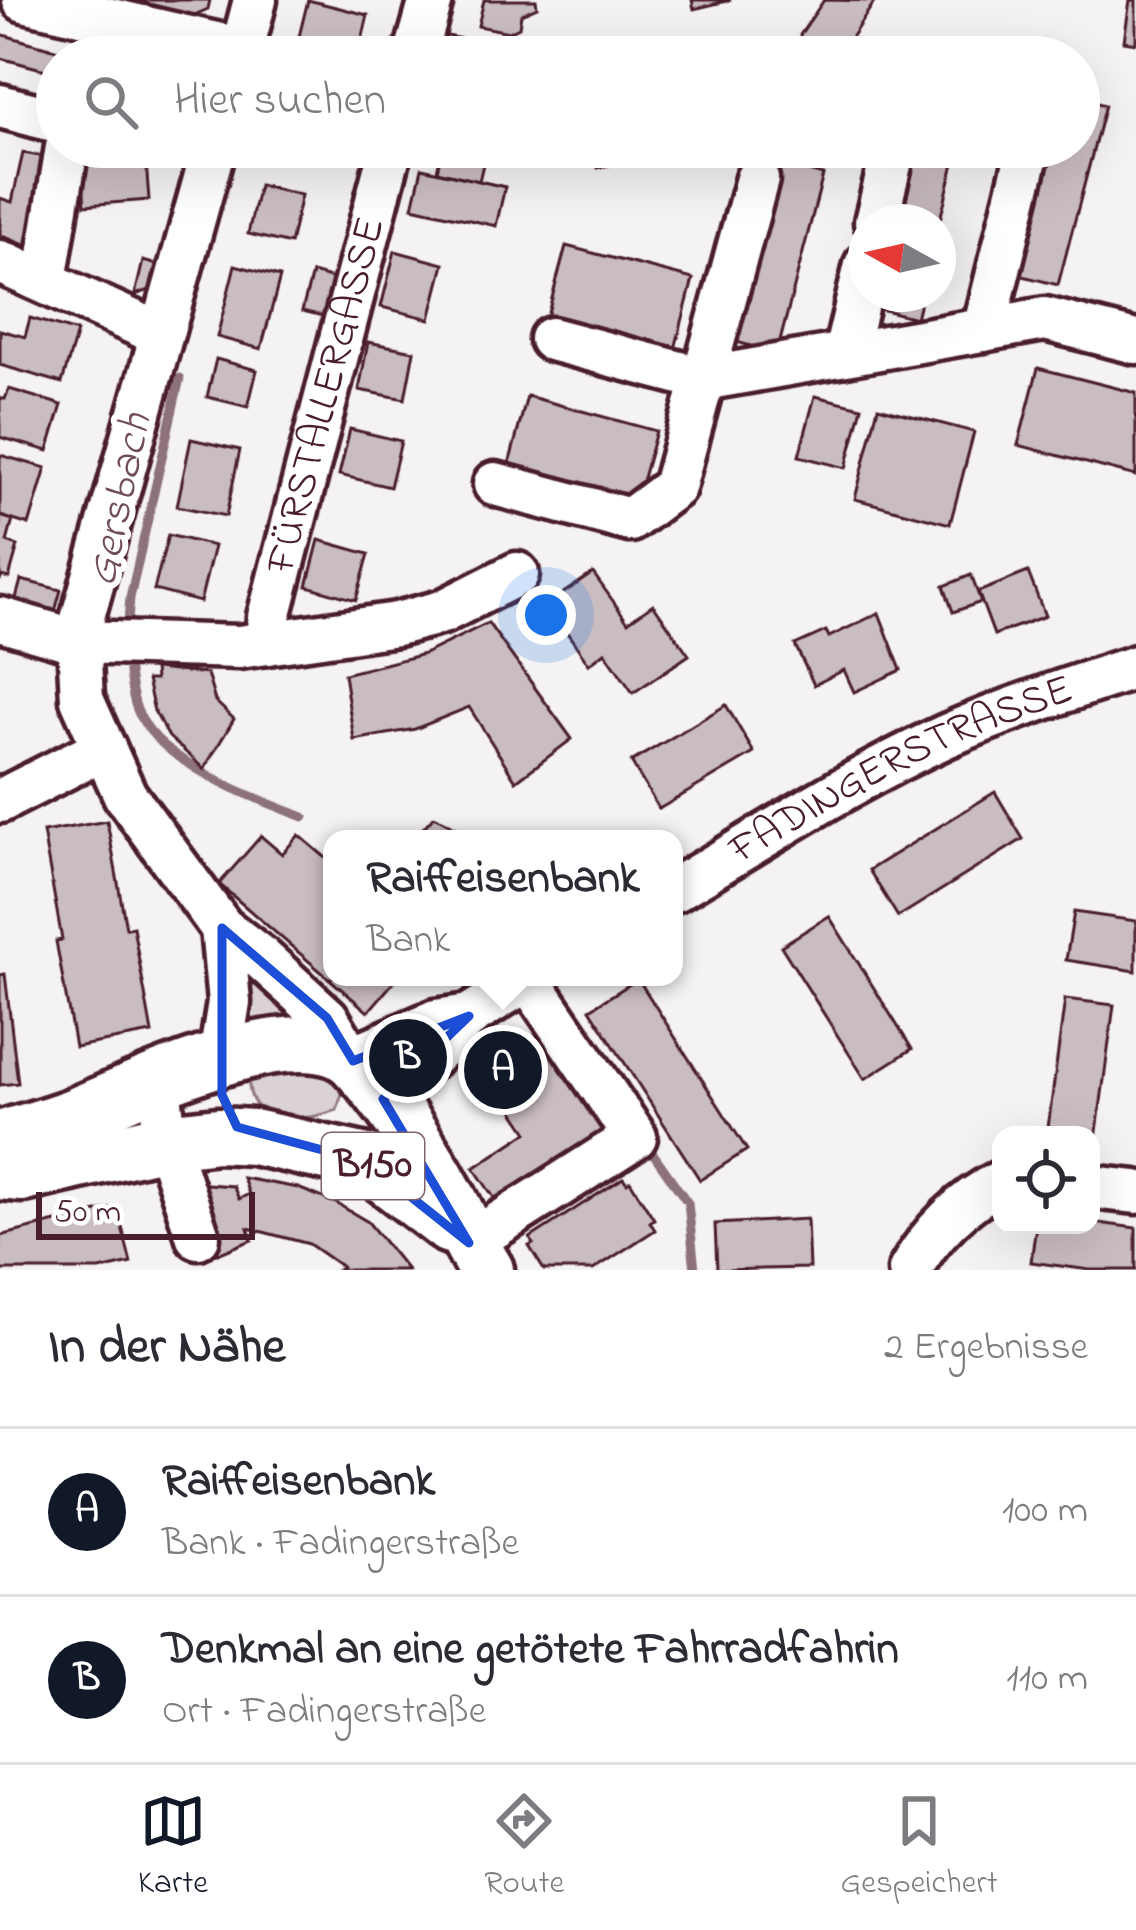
<!DOCTYPE html>
<html lang="de">
<head>
<meta charset="utf-8">
<style>
  body { margin:0; font-family:"Indie Flower",sans-serif; background:#f7f7f7; color:#2b2b33 }
  .controls { position:absolute; right:36px; bottom:36px; display:grid; overflow:hidden; border-radius:24px; box-shadow:0 12px 48px #0002 }
  .controls button { width:108px; height:108px; display:grid; place-items:center; padding:0; border:0; border-bottom:3px solid #e1e1e2; background:#fff; color:#2b2b33; font:60px sans-serif }
  .compass { position:absolute; left:848px; top:204px; width:108px; height:108px; border-radius:50%; background:#fff; box-shadow:0 12px 48px #0002; rotate:278deg }
  .scale { position:absolute; left:36px; bottom:30px; width:219px; box-sizing:border-box; padding-left:12px; border:6px solid #4a1f2b; border-top:0; font-size:33px; line-height:42px; white-space:nowrap; color:#4a1f2b; -webkit-text-stroke:9px #fff; paint-order:stroke }
  .you { position:absolute; left:546px; top:615px; width:42px; height:42px; margin:-30px; border:9px solid #fff; border-radius:50%; background:#1a73e8; box-shadow:0 0 0 18px #1a73e833 }
  .badge { display:grid; place-items:center; width:78px; height:78px; border-radius:50%; background:#111827; color:#fff; font-size:39px; font-weight:700 }
  .pin { position:absolute; translate:-50% -50%; border:6px solid #fff; box-shadow:0 3px 12px #0006 }
  .popup { position:absolute; left:323px; top:830px; width:360px; height:156px; box-sizing:border-box; display:grid; place-content:center; border-radius:24px; background:#fff; filter:drop-shadow(0 3px 9px #0005); font-size:39px; white-space:nowrap; color:#7c7c81 }
  .popup b { font-size:45px; color:#2b2b33 }
  .popup::after { content:''; position:absolute; left:50%; top:100%; margin-left:-24px; border:24px solid transparent; border-top-color:#fff }
  .list { margin:0; padding:0; list-style:none }
  h2 { display:flex; justify-content:space-between; align-items:center; height:156px; margin:0; padding:0 48px; font-size:51px }
  h2 small { font-size:39px; font-weight:400; color:#7c7c81 }
  .list li { display:grid; grid-template-columns:78px 1fr auto; gap:36px; align-items:center; box-sizing:border-box; height:168px; padding:0 48px; border-top:3px solid #e1e1e2 }
  .list b { display:block; font-size:45px; white-space:nowrap }
  .list p { margin:0; font-size:39px; white-space:nowrap; color:#7c7c81 }
  .list em { font-size:39px; font-style:normal; color:#7c7c81 }
  .icon { flex:none; width:66px; height:66px; fill:none; stroke:currentColor; stroke-width:2; stroke-linecap:round; stroke-linejoin:round }
  .map { position:relative; flex:none; width:1136px; height:1270px; overflow:hidden }
  .search { position:absolute; background:#fff; box-shadow:0 12px 48px #0002; left:36px; right:36px; top:36px; height:132px; display:flex; align-items:center; gap:30px; box-sizing:border-box; padding:0 42px; border-radius:66px; color:#7c7c81; font-size:45px }
  .sheet { height:492px; background:#fff }
  nav { display:flex; justify-content:space-around; align-items:center; box-sizing:border-box; height:168px; border-top:3px solid #e1e1e2; background:#fff; font-size:33px; color:#7c7c81 }
  nav a { display:grid; justify-items:center; gap:6px }
  nav .on { color:#111827 }
  .map>svg:first-child { display:block }
</style>
</head>
<body>
<div class="map">
<svg width="1136" height="1270" viewBox="0 0 1136 1270">
  <rect width="100%" height="100%" fill="#f4f2f2"/>
  <filter id="ink" filterUnits="userSpaceOnUse"><feTurbulence type="fractalNoise" baseFrequency=".00833" numOctaves="2"/><feDisplacementMap in="SourceGraphic" scale="24" xChannelSelector="R" yChannelSelector="G"/><feConvolveMatrix kernelMatrix="1 2 1 2 8 2 1 2 1" color-interpolation-filters="sRGB"/></filter>
  <g filter="url(#ink)">
    <!-- green -->
    <g fill="#dbd2d5" stroke="#927880" stroke-width="3">
      <path d="M 257,973 L 307,1022 L 243,1035 L 243,981 Z"/>
      <path d="M 266,1058 L 346,1080 L 337,1110 C 300,1123 245,1128 249,1075 Z"/>
    </g>
    <g fill="none" stroke-linecap="round" stroke-linejoin="round">
      <!-- stream -->
      <g stroke="#8d727a" stroke-width="9">
        <path d="M 127,631 L 130,598 L 180,378"/>
        <path d="M 127,659 C 130,676 131,698 139,714 C 164,765 253,798 304,817"/>
        <path d="M 645,1142 L 688,1203 L 695,1270"/>
      </g>
    </g>
    <!-- building -->
    <g fill="#cabdc1" stroke="#4a1f2b" stroke-width="3">
      <path d="M 135,0 L 210,0 L 208,9 L 192,16 Z"/>
      <path d="M 308,0 L 368,15 L 358,57 L 294,57 Z"/>
      <path d="M 484,0 L 536,0 L 537,7 L 521,14 L 519,27 L 509,32 L 478,26 Z"/>
      <path d="M 692,0 L 731,0 L 694,9 Z"/>
      <path d="M 824,0 L 875,1 L 845,47 L 846,57 L 804,57 L 800,35 Z"/>
      <path d="M 1130,0 L 1136,0 L 1136,43 L 1124,41 Z"/>
      <path d="M 0,34 L 78,56 L 78,57 L 57,57 L 57,73 L 0,58 Z"/>
      <path d="M 442,35 L 472,41 L 469,57 L 438,52 Z"/>
      <path d="M 753,47 L 755,57 L 709,57 Z"/>
      <path d="M 1079,98 L 1105,105 L 1058,285 L 1011,273 L 1044,147 L 1079,147 Z"/>
      <path d="M 106,147 L 158,147 L 159,159 L 146,161 L 149,200 L 85,205 L 81,159 L 107,157 Z"/>
      <path d="M 593,147 L 638,147 L 640,157 L 598,168 Z"/>
      <path d="M 910,147 L 958,147 L 938,228 L 938,222 L 892,222 Z"/>
      <path d="M 23,153 L 56,159 L 37,250 L 0,235 L 0,198 L 12,202 Z"/>
      <path d="M 441,154 L 483,164 L 479,181 L 437,171 Z"/>
      <path d="M 776,162 L 823,175 L 777,353 L 729,340 Z"/>
      <path d="M 422,168 L 505,187 L 496,226 L 413,207 Z"/>
      <path d="M 259,185 L 301,195 L 290,244 L 248,234 Z"/>
      <path d="M 566,246 L 693,279 L 673,357 L 545,324 Z"/>
      <path d="M 395,251 L 444,264 L 430,319 L 381,307 Z"/>
      <path d="M 143,261 L 161,266 L 156,288 L 135,295 Z"/>
      <path d="M 235,265 L 280,277 L 261,349 L 217,337 Z"/>
      <path d="M 312,273 L 337,280 L 327,317 L 302,311 Z"/>
      <path d="M 874,294 L 922,294 L 916,318 L 871,307 Z"/>
      <path d="M 30,318 L 77,332 L 62,383 L 0,365 L 0,330 L 25,337 Z"/>
      <path d="M 368,342 L 414,351 L 405,399 L 359,390 Z"/>
      <path d="M 216,359 L 257,370 L 248,407 L 207,397 Z"/>
      <path d="M 1038,368 L 1136,393 L 1136,476 L 1018,445 Z"/>
      <path d="M 9,389 L 62,405 L 48,451 L 0,437 L 0,398 L 5,399 Z"/>
      <path d="M 527,396 L 656,431 L 635,507 L 507,472 Z"/>
      <path d="M 815,396 L 862,407 L 846,468 L 799,456 Z"/>
      <path d="M 878,407 L 974,432 L 950,524 L 855,499 Z"/>
      <path d="M 350,429 L 401,441 L 390,487 L 339,475 Z"/>
      <path d="M 191,439 L 240,450 L 226,516 L 177,506 Z"/>
      <path d="M 0,455 L 46,468 L 29,525 L 0,516 Z"/>
      <path d="M 0,516 L 13,520 L 7,542 L 18,546 L 9,578 L 1,576 L 0,581 Z"/>
      <path d="M 168,535 L 214,546 L 200,602 L 154,590 Z"/>
      <path d="M 319,540 L 369,554 L 356,600 L 307,586 Z"/>
      <path d="M 1028,572 L 1045,616 L 994,635 L 978,592 Z"/>
      <path d="M 593,573 L 628,622 L 653,604 L 689,655 L 633,693 L 605,652 L 589,664 L 552,611 L 566,600 L 562,594 Z"/>
      <path d="M 971,575 L 981,602 L 953,612 L 944,586 Z"/>
      <path d="M 21,580 L 61,590 L 52,622 L 13,609 Z"/>
      <path d="M 879,613 L 901,670 L 854,692 L 844,670 L 814,685 L 795,645 L 826,631 L 829,637 Z"/>
      <path d="M 488,623 L 572,739 L 516,781 L 469,707 L 415,729 L 354,740 L 344,674 L 424,654 Z"/>
      <path d="M 154,669 L 207,674 L 215,701 L 234,719 L 204,769 L 169,737 L 154,711 L 147,680 L 155,680 Z"/>
      <path d="M 726,705 L 754,753 L 659,809 L 631,762 Z"/>
      <path d="M 995,792 L 1023,839 L 898,917 L 869,870 Z"/>
      <path d="M 434,816 L 477,839 L 413,839 Z"/>
      <path d="M 107,821 L 126,928 L 133,927 L 152,1033 L 75,1047 L 56,941 L 62,940 L 43,832 Z"/>
      <path d="M 299,835 L 332,863 L 332,977 L 398,977 L 368,1012 L 219,884 L 261,836 L 282,854 Z"/>
      <path d="M 1074,912 L 1136,921 L 1136,971 L 1066,960 Z"/>
      <path d="M 829,916 L 912,1049 L 865,1079 L 781,946 Z"/>
      <path d="M 5,974 L 18,1083 L 0,1085 L 0,975 Z"/>
      <path d="M 638,979 L 747,1150 L 700,1180 L 590,1009 Z"/>
      <path d="M 1065,999 L 1114,1005 L 1091,1176 L 1091,1135 L 1047,1135 Z"/>
      <path d="M 543,1033 L 611,1134 L 501,1208 L 474,1168 L 528,1132 L 487,1071 Z"/>
      <path d="M 243,1178 L 298,1188 L 336,1203 L 368,1222 L 407,1270 L 338,1270 L 342,1267 L 309,1244 L 248,1228 L 252,1240 L 218,1254 L 193,1183 L 233,1186 L 239,1199 L 249,1194 Z"/>
      <path d="M 623,1178 L 627,1183 L 630,1181 L 654,1219 L 650,1222 L 655,1230 L 593,1270 L 544,1270 L 529,1246 L 533,1244 L 530,1238 Z"/>
      <path d="M 117,1207 L 131,1263 L 100,1270 L 0,1270 L 0,1236 Z"/>
      <path d="M 807,1219 L 809,1268 L 717,1270 L 715,1224 Z"/>
      <path d="M 1091,1222 L 1136,1228 L 1136,1270 L 1090,1270 L 1031,1262 L 1036,1225 L 1091,1225 Z"/>
    </g>
    <g fill="none" stroke-linecap="round" stroke-linejoin="round">
      <defs>
        <g id="minor">
          <path d="M 24,0 L 242,50"/>
          <path d="M 240,57 L 255,0"/>
          <path d="M 415,57 L 431,0"/>
          <path d="M 0,106 L 57,121"/>
          <path d="M 214,147 L 82,620 L 79,642 L 82,699 L 125,795 L 222,928 L 261,958 L 327,1018 L 351,1058 L 436,1021 L 469,1016"/>
          <path d="M 876,222 L 893,152"/>
          <path d="M 0,262 L 160,334"/>
          <path d="M 45,280 L 67,147"/>
          <path d="M 984,330 L 1029,147"/>
          <path d="M 551,339 L 703,379 L 1045,319 L 1136,342"/>
          <path d="M 845,354 L 866,265"/>
          <path d="M 495,484 L 630,520 L 674,487 L 757,179"/>
          <path d="M 0,619 L 79,642 L 239,647 L 397,624 L 442,612 L 517,574"/>
          <path id="s1" d="M 267,643 L 269,617 L 391,147"/>
          <path d="M 0,801 L 104,748"/>
          <path id="s2" d="M 674,890 C 763,838 852,779 946,736 C 1008,709 1072,688 1136,667"/>
          <path d="M 220,1058 L 229,1002 L 222,928"/>
          <path d="M 158,1080 L 166,1141 L 198,1237"/>
          <path d="M 383,1099 L 440,1048 L 469,1016 L 531,977"/>
          <path d="M 1091,1187 L 1136,1192"/>
          <path d="M 469,1243 L 635,1137 L 528,979"/>
          <path d="M 910,1270 C 930,1233 964,1200 1001,1182"/>
        </g>
        <g id="major">
          <path d="M 0,1139 C 26,1131 53,1124 78,1114 C 135,1091 303,1008 355,1062 C 391,1100 423,1151 448,1197 C 462,1222 471,1247 486,1270"/>
          <path d="M 0,1172 L 23,1174 L 166,1141 L 218,1135 L 253,1137 L 367,1162 L 450,1226"/>
        </g>
      </defs>
      <!-- minor casing -->
      <use href="#minor" stroke="#4a1f2b" stroke-width="51"/>
      <!-- major casing -->
      <use href="#major" stroke="#4a1f2b" stroke-width="63"/>
      <!-- minor -->
      <use href="#minor" stroke="#fff" stroke-width="42"/>
      <!-- major -->
      <use href="#major" stroke="#fff" stroke-width="54"/>
    </g>
  </g>
  <!-- marked area -->
  <path fill="none" stroke="#1d4ed8" stroke-width="9" stroke-linejoin="round" d="M 222,928 L 327,1018 L 353,1061 L 469,1016 L 383,1099 L 469,1243 L 367,1162 L 237,1127 L 222,1095 Z"/>
  <g text-anchor="middle" dominant-baseline="central" stroke-width="12" stroke-linejoin="round" paint-order="stroke">
    <!-- shield labels -->
    <rect fill="#fff" stroke="#80626b" stroke-width="3" x="322" y="1133" width="102" height="66" rx="9"/>
    <g font-size="39" font-weight="bold" fill="#4a1f2b">
      <text x="373" y="1166">B150</text>
    </g>
    <!-- street labels -->
    <g font-size="42" fill="#4a1f2b" stroke="#fff">
      <text stroke="none"><textPath href="#s1" startOffset="255">FÜRSTALLERGASSE</textPath></text>
      <text stroke="none"><textPath href="#s2" startOffset="258">FADINGERSTRASSE</textPath></text>
    </g>
    <!-- water labels -->
    <g font-size="45" font-style="italic" fill="#714f59" stroke="#fff">
      <text transform="translate(121 500) rotate(-78)">Gersbach</text>
    </g>
  </g>
</svg>
<div class="controls">
<button><svg class="icon" aria-label="locate" viewBox="0 0 24 24"><circle cx="12" cy="12" r="6"/><path d="M12 2v4M12 18v4M2 12h4M18 12h4"/></svg></button>
</div>
<svg class="compass" viewBox="-18 -18 36 36"><path d="M0-13l5 13h-10z" fill="#e53935"/><path d="M0 13l5-13h-10z" fill="#7c7c81"/></svg>
<div class="scale">50 m</div>
<div class="you"></div>
<div class="pin badge" style="left:503px;top:1070px">A</div>
<div class="popup"><b>Raiffeisenbank</b>Bank</div>
<div class="pin badge" style="left:408px;top:1058px">B</div>
<div class="search"><svg class="icon" aria-label="search" viewBox="0 0 24 24"><circle cx="10" cy="10" r="6"/><path d="M15 15l6 6"/></svg>Hier suchen</div>
</div>
<section class="sheet">
<h2>In der Nähe<small>2 Ergebnisse</small></h2>
<ul class="list">
<li><span class="badge">A</span><div><b>Raiffeisenbank</b><p>Bank · Fadingerstraße</p></div><em>100 m</em></li>
<li><span class="badge">B</span><div><b>Denkmal an eine getötete Fahrradfahrin</b><p>Ort · Fadingerstraße</p></div><em>110 m</em></li>
</ul>
</section>
<nav>
<a class="on"><svg class="icon" aria-label="map" viewBox="0 0 24 24"><path d="M3 6l6-2 6 2 6-2v14l-6 2-6-2-6 2zM9 4v14M15 6v14"/></svg>Karte</a>
<a><svg class="icon" aria-label="directions" viewBox="0 0 24 24"><path d="M12 3l9 9-9 9-9-9zM9 14v-3h6M13 9l2 2-2 2"/></svg>Route</a>
<a><svg class="icon" aria-label="saved" viewBox="0 0 24 24"><path d="M7 4h10v16l-5-4-5 4z"/></svg>Gespeichert</a>
</nav>
</body>
</html>
